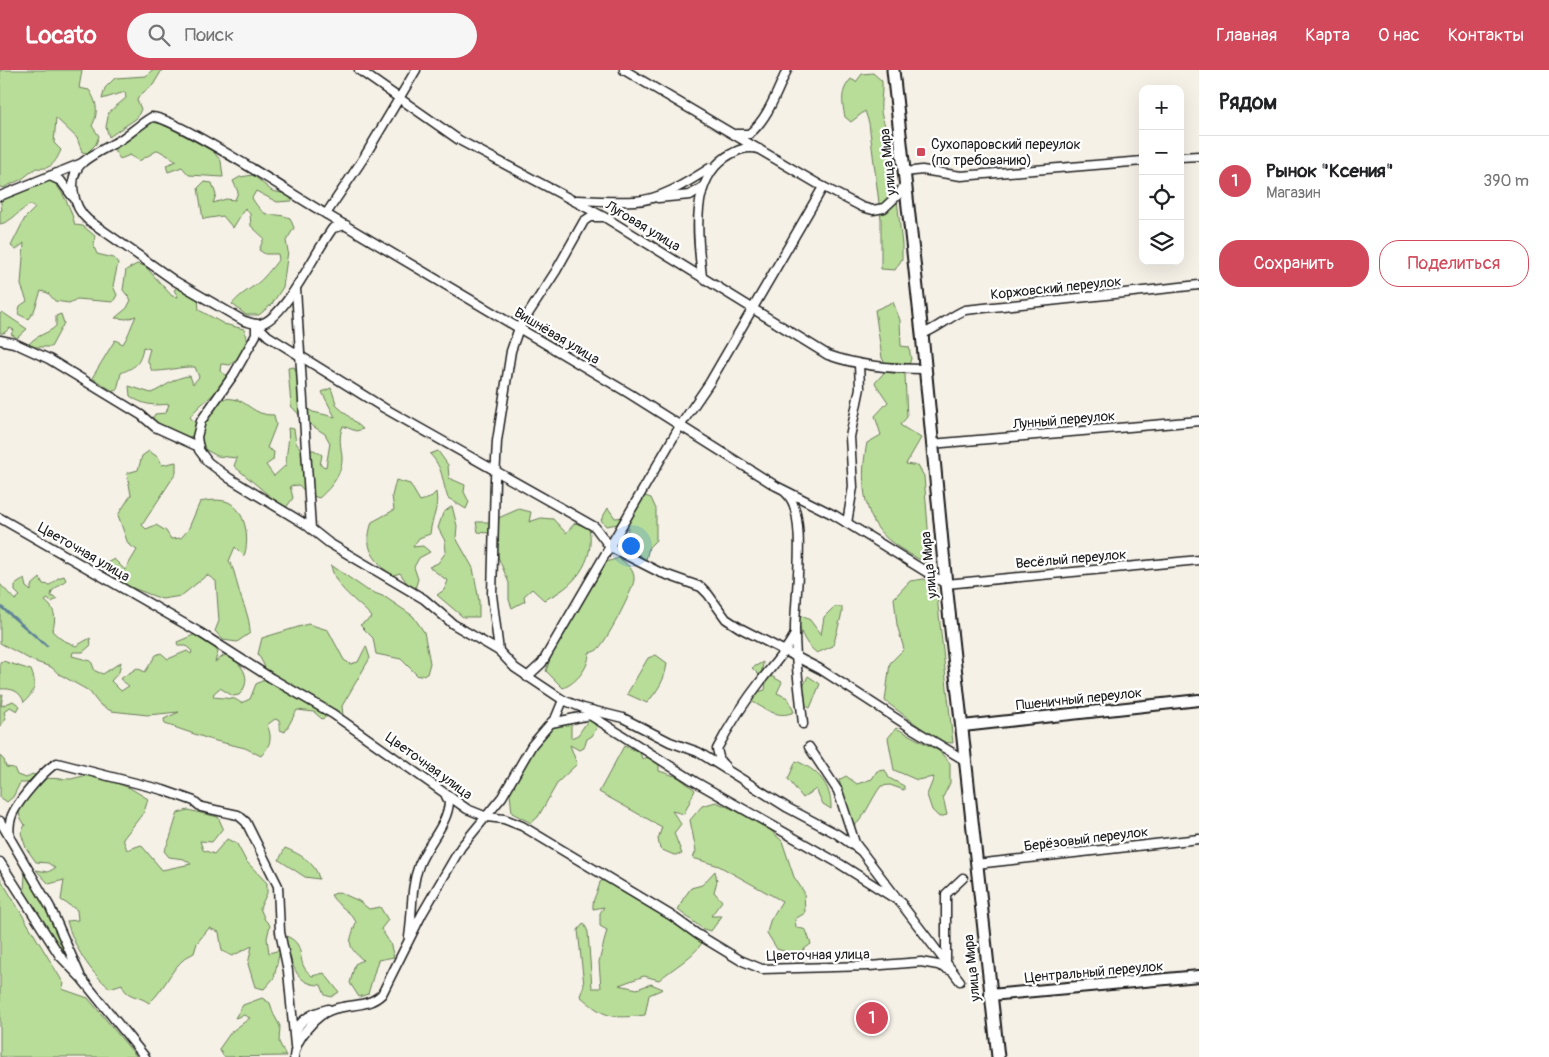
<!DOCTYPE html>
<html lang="ru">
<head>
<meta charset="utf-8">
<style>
  body { margin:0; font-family:Pangolin,sans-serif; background:#f6f6f6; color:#202124 }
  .controls { position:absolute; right:15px; top:15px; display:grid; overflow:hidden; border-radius:10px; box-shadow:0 5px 20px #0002 }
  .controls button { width:45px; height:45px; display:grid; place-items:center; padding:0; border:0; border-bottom:1px solid #e0e0e0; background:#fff; color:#202124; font:25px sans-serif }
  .you { position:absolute; left:630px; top:475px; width:18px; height:18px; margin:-12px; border:4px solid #fff; border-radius:50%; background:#1a73e8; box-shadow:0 0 0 8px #1a73e833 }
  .badge { display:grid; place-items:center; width:32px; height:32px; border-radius:50%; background:#d1495b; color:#fff; font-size:16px; font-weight:700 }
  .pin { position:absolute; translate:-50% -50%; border:2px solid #fff; box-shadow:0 1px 5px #0006 }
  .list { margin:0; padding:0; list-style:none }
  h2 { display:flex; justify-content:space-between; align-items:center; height:65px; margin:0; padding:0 20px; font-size:21px }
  h2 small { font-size:16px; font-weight:400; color:#757577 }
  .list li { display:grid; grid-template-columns:32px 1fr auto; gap:15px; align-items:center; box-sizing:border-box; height:90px; padding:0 20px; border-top:1px solid #e0e0e0 }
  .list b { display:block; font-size:19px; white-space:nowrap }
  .list p { margin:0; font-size:16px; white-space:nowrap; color:#757577 }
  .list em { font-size:16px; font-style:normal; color:#757577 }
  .actions { display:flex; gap:10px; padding:15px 20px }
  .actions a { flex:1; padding:11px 0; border:1px solid #d1495b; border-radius:20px; text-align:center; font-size:18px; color:#d1495b }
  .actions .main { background:#d1495b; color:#fff }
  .icon { flex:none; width:28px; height:28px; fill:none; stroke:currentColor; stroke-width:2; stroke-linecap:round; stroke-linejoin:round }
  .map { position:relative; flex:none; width:1199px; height:987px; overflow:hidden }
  header { display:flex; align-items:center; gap:30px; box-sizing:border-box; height:70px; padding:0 25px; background:#d1495b; color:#fff }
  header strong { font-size:24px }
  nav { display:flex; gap:28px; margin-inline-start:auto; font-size:18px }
  .search { width:350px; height:45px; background:#f6f6f6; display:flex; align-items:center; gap:12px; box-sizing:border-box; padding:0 18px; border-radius:28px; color:#757577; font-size:19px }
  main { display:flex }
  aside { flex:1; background:#fff }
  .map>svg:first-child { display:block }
</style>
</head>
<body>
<header>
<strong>Locato</strong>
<div class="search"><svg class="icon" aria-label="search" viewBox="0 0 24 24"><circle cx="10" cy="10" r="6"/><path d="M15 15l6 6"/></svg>Поиск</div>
<nav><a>Главная</a><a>Карта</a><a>О нас</a><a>Контакты</a></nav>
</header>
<main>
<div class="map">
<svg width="1199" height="987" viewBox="0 0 1199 987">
  <rect width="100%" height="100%" fill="#f6f1e7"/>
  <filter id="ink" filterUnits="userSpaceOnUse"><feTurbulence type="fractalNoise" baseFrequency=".02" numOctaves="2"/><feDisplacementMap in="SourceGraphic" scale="10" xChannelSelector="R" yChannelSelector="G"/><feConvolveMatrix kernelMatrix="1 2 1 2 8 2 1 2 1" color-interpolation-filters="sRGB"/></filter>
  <g filter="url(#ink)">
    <!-- green -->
    <g fill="#b8dd98" stroke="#6a7c5a">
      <path d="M 0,0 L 82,0 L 79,18 L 89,20 C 97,32 99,42 92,56 L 99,66 L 96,74 L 87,83 L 82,82 L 77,68 L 56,48 L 54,73 L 61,80 C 55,93 51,100 36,98 L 22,109 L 3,118 L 0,117 Z"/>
      <path d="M 152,0 L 162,0 L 153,15 L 140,25 L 137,30 L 141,39 L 137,48 L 109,67 L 106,57 L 109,42 L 126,28 L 125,22 L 102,29 L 105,18 L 115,8 L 146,6 Z"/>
      <path d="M 873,3 L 882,11 C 883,29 877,38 885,55 L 896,120 L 902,175 L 902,189 L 895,200 L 881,199 L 881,149 L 869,53 L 865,41 L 851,52 L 845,47 C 842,32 840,21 851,9 L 856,12 L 862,4 Z"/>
      <path d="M 153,49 L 212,80 L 221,91 L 223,107 L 189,105 L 182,97 L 168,102 L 166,95 L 177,91 L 158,80 L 139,91 L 130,85 L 120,89 L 112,77 Z"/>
      <path d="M 253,105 L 272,121 L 290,125 L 292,131 L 277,132 L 256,121 L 252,128 C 267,153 269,140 290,148 L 294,158 L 286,171 L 288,181 L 283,217 L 272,234 L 259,245 L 246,245 L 232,234 C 239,226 245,222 254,216 C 263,210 272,198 279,189 L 278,184 L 265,184 L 259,180 L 264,168 L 251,156 L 250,144 L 245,138 L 233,158 L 223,146 L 203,149 L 198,118 L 204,112 L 212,113 L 216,125 L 213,133 L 226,129 L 235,130 L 238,122 L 233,111 L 240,107 Z"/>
      <path d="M 50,108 C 62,119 71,138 75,155 L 83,156 L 95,166 L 94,177 L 97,184 L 114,188 L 118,193 L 113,216 L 117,225 L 113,232 L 77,229 L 69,233 L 55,231 L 48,223 L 41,221 L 34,241 L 28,249 L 18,244 L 20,236 L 27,231 L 21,215 L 24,173 L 16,180 L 11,176 L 25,148 L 35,138 L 30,135 C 19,140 12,152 0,154 L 0,141 L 2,140 L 0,128 Z"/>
      <path d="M 137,194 L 145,196 L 172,226 L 178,227 L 174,220 L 179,216 L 198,228 L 199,240 L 224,254 L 244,259 L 247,273 L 240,286 L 230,295 L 221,294 L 220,301 L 229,307 C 219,324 201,331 190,347 L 197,355 L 193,366 L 184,368 C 172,359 162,359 151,351 L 155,344 L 166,343 L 169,334 C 153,336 143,335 130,326 L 129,316 L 151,323 C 164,318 176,306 190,306 L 193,314 L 199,307 L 195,297 C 180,296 166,302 152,301 L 147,289 L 150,279 L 143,277 C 140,294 137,296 121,303 L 117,320 L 113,321 L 92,308 L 115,270 L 123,274 C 129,265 131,256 136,246 L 127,249 L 115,248 L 127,238 L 131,230 L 123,220 L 126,200 Z"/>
      <path d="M 893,232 L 900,250 L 901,276 L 909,277 L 911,289 L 905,305 L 907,347 L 900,355 L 921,368 L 906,394 L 918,396 L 924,406 L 931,496 C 918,488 902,481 890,471 C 861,448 860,406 867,373 L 881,365 L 875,346 L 888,332 L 875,313 L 888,298 L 882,288 L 875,240 Z"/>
      <path d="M 2,242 L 27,259 L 17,268 L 11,264 L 14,260 L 10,258 L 4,263 L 0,263 L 0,244 Z"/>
      <path d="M 61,244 L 64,253 L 51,277 L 32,277 L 29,274 C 36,265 48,264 56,256 L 56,246 Z"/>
      <path d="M 294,297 L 298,305 L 304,337 L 313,342 L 335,347 L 322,322 L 331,318 L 337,336 L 363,359 L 356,361 L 343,356 C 338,368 341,375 342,387 C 343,403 331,418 319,428 L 307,424 L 299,415 L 290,416 L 293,428 L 285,439 L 234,396 L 237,388 L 217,386 L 201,377 C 200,357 209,345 221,329 C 225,329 229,328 233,329 C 247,330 253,346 274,345 L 276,355 L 267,378 L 274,382 L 273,390 L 266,395 L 274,406 L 286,395 C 286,381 290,372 288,358 L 294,359 L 296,373 L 302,381 L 314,380 L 322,385 L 320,395 L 326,397 L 330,373 L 325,364 L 305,351 L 291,336 L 288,298 Z"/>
      <path d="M 149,381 L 159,388 L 162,395 L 176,392 L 176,403 L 142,455 L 146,459 L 156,455 L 166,461 L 171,469 L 181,468 L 188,460 L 200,432 C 209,430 219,429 228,432 C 246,440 250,470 244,486 L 235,477 L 229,491 C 235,501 235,507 238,517 C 242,534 250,545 250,563 L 237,572 L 223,570 L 215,561 L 219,551 L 216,511 L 207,505 L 181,526 L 162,529 L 130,517 L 116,508 L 107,493 L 114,489 L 125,500 L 137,480 L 128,474 L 118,445 L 131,425 L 127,403 L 138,400 L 142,386 Z"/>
      <path d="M 438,381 L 448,395 L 449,408 L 465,415 L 464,422 L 469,432 L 466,439 L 448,428 C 441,409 444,399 430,384 Z"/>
      <path d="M 396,410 L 410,414 L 420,431 L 430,428 L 436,422 C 439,440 432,446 430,464 L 419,468 L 413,477 L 423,476 L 430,482 L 419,488 L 414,497 L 418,509 L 415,519 L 409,516 L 400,503 L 391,506 C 373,487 363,479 372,452 L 394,440 L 392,426 Z"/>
      <path d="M 642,425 L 651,428 L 656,439 L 656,470 L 649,477 L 646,490 L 639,485 L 627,464 L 629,452 L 606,456 L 601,450 L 608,438 L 615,448 L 626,447 Z"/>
      <path d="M 452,436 L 457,456 L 456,468 L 473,498 L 479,531 L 479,547 L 463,547 L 437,525 L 444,520 L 448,511 L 429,497 L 438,493 L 446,482 L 445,471 L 438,458 L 443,443 Z"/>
      <path d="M 519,439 L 531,442 L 529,452 L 541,448 L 553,449 L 566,463 L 575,453 L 589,458 C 596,492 573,518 544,530 L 532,519 L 524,526 L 525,531 L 512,538 L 509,530 L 509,513 L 488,463 L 478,462 L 476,452 L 489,452 Z"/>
      <path d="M 619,488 C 627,494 635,500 634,510 C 633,521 605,574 597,580 C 594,582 592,582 589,583 C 589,598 576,613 563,618 L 546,601 L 552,583 L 606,492 Z"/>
      <path d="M 331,495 L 367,520 L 385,527 L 413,546 L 424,562 L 430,593 L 427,604 L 418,606 L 401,589 L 376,584 L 373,568 L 360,555 L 372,547 C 357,530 335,519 331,495 Z"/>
      <path d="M 64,506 L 66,510 L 52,521 L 51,526 L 57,529 L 52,532 L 47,529 L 45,531 C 55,538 57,549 52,561 L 61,569 L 76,576 L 90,568 L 91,575 L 83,582 L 73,582 L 72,586 L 91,591 L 95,601 L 103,604 L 121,592 L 119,602 L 111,611 L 121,621 L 129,616 L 120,609 L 137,598 L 145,602 L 156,585 L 161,583 L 168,589 L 187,581 L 191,584 L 192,581 L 186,576 L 178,576 L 177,572 L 196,564 L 216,573 L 215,578 L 218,582 L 215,592 L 226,584 C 242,593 254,609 239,625 L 233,626 L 220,618 L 214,623 L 213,627 L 235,629 L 241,633 L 250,629 L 256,614 L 266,609 L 264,595 L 258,584 L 262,568 L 308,554 L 328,560 L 344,590 L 350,594 L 358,592 L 366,576 L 370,588 L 342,636 L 343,646 L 328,646 L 322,649 L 314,642 L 297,640 L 285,662 L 280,660 L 280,651 L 275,649 L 267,655 C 273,668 270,676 261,686 L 245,678 L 212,670 L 165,654 L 164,649 L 179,642 L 148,645 L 111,641 L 99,634 L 89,621 L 59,604 L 51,597 L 33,591 L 0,573 L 0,514 L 15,530 L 20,526 L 15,521 L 15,515 L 24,509 L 26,517 L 31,521 L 31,516 L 40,508 L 43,514 L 50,515 L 58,508 Z"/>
      <path d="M 924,509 L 936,517 L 953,673 L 940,672 L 885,631 L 890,593 L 904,579 L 897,555 L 894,528 L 910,511 Z"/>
      <path d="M 834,537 L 842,537 L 842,543 L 833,576 L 817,583 C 803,573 800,560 796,543 L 810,550 L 821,565 L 824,547 Z"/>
      <path d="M 656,585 L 667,593 C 665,610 658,620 647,633 L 627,624 L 648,588 Z"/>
      <path d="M 3,591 L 31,600 C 37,614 35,622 24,632 C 20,621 12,618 0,619 L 0,592 Z"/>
      <path d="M 763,592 L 762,601 L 782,612 L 777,623 L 788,628 L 794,642 C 776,650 764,637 747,629 L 754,623 L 765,620 L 766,612 L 752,598 Z"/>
      <path d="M 808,606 L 820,614 L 810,638 L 806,636 L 803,617 Z"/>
      <path d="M 3,624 L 1,636 L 13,631 L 20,636 L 17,641 L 10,637 L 4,642 L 6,649 L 0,656 L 0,626 Z"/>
      <path d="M 589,649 L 597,657 L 592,666 L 587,669 L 584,678 L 579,680 L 570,675 L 577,694 L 558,712 L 538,747 L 531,753 L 512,743 L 510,724 L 514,705 L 525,687 L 553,655 L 565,651 L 571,654 L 571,668 L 578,665 Z"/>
      <path d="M 896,658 L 939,681 L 950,693 L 950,713 L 943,727 L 947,745 L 939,747 L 932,740 L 927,725 L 934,707 L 917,710 L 894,700 L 888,668 Z"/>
      <path d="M 624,676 L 640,682 L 642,689 L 652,686 L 659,694 L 659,701 L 678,707 L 695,720 L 684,744 L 672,741 L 681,754 L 674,763 L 682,784 L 674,785 L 660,779 L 658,769 L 662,757 L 599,722 Z"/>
      <path d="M 0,686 L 4,690 L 6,697 L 14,698 L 17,705 L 26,708 L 32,704 L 35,705 L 27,713 L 20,713 L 13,727 L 7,732 L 0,727 Z"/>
      <path d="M 796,691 C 817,699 832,715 831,739 L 823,734 L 816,719 L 803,728 L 788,709 Z"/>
      <path d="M 885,700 L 889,708 L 904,716 L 904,720 L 890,715 L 881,716 C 871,729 865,748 853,757 L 839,710 L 846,706 L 857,714 L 872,709 L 877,701 Z"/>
      <path d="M 91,704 L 130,718 L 148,729 L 144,742 L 123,769 L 127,780 L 141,775 L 162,800 L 191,794 L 184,789 L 169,787 L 164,781 C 171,769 173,756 178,743 L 188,740 L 218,747 L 223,758 L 212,772 L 200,771 L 203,780 L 214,784 L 227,769 L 237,774 L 246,791 L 267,813 L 267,823 L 260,838 L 265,850 L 270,855 L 267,868 L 269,883 L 280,880 L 274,908 L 264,919 L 255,917 L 248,894 L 252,876 L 232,886 L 222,881 L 219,862 L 209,858 L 197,873 L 194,883 C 172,892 167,918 149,933 C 139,925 125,928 122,914 L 110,918 C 90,903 73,875 67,851 L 78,850 L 77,840 L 61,830 L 64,810 L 49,814 L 36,800 L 48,802 L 55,798 L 48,793 L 36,792 L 26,778 L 21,763 L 25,755 L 20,747 L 18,736 L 39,708 L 71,709 Z"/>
      <path d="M 716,732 L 762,752 L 782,771 L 794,807 L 804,822 L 805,843 L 795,849 L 796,857 L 806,860 L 811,874 L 796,885 L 777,879 L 767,863 L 770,851 L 782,831 L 719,796 L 693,788 L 696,781 L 690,750 L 702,736 Z"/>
      <path d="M 285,778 C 300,784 316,793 319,809 L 305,807 L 279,790 Z"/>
      <path d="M 715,801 L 717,811 L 714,822 L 722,831 L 711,846 L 722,846 L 711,861 L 703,859 L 678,840 L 683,829 L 691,818 L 702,815 Z"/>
      <path d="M 25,803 L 43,831 L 67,881 L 67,888 L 27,831 L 24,821 Z"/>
      <path d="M 0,808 L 64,914 L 62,919 L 88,928 L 137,987 L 0,987 Z"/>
      <path d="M 605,809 L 647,834 L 702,873 C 692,888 673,898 659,910 L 644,906 L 619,915 L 637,919 L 651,914 L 663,919 L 649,925 L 645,945 C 612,949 605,948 580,926 L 584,915 L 578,860 L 584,853 L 588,862 L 592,918 L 601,918 L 599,892 L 607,860 L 600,856 L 600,843 L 604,837 L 593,839 C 592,828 598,823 600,812 Z"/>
      <path d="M 339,822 L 359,831 L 369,839 L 380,837 L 388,850 L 381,859 L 390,873 L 394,887 L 378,890 L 368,924 L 359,927 L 350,913 L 355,894 L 363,890 C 345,875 350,872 356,852 C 350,840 338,837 331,825 Z"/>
      <path d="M 286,866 C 304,873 298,885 304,897 C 305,900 310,904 312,906 L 324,903 L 339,922 L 331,927 L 325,925 L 321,915 C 293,915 293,891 284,871 Z"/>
      <path d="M 262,928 L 270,933 L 274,945 L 280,956 L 279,972 L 286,986 L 224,987 L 219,979 L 231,962 L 250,948 L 244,945 L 235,948 L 243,935 Z"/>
    </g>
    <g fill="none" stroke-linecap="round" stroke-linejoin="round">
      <!-- stream -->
      <path stroke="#5d8197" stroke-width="2.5" d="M 0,536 L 47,576"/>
      <defs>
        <g id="minor">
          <path d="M 359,0 L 459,70 L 606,148 L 828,285 C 859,296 892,299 925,299"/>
          <path d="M 624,0 L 818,114 L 862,137 L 873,140 L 884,138 L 900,123 L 905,113"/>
          <path d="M 736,64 L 749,64 C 768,49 777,21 787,0"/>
          <path d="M 1180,87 L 1199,86"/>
          <path d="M 905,102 L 922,100 L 961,106 L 1143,91"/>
          <path d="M 50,106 L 61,111 L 72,126"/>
          <path d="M 0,126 L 82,93"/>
          <path d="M 658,128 L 690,125 L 703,117"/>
          <path d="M 577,130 C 596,131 616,132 635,131 C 661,130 689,111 710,98"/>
          <path d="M 326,144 L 363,89 L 416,0"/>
          <path d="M 346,155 L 333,158 C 317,178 285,249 260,254 C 255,255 249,252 244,251 L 175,211 L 88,150 C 73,137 66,107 83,92 C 94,83 108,77 120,70 C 131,63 140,54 152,47 C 172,45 298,128 326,144 L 630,324 L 776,416 L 834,445 L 946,514 L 1199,490"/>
          <path d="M 702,207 C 698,168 689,112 726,87 C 737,80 746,76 759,79"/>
          <path d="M 296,219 L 311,459"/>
          <path d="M 256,254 L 256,265 L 234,304 L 201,351 L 197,367 L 199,380 L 208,392 L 229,408 L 305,454 L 329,473 L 424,529 L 453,554 L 499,581 L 515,598 L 563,630 L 583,638 L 623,648 L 670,672 L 698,682 L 788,738 L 837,764 L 861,781"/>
          <path d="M 256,254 L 268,266 L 384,338 L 595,457 L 610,477 L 659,502 L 701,517 L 708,524 L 726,549 L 740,558 L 820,599 L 908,656 L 966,691"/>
          <path d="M 922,264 C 938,258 949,247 965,240 L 1199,215"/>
          <path d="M 0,270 L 14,273 L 49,289 L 141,345 L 155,357 L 199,377"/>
          <path d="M 931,374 L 1199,351"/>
          <path d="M 786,423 C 809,442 794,532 795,562 C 795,592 800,623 803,654"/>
          <path d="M 0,448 L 199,562 L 271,608 L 333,644 L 467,739 L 487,747 L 504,749 L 522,756 L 672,846 L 697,864 L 740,890 L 762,899 L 869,896 L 921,892 L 938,895 L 952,901"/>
          <path d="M 847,453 L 853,417 L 850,367 L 860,318 L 859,294"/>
          <path d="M 499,581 L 492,525 L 495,409 L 497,371 L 511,281 L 519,258 L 556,201 L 584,151 L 590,147 L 602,147"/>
          <path d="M 527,607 L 542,593 L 680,356 L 710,312 L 823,117"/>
          <path d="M 590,645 L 694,711 L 840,794 L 902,833"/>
          <path d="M 551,653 L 595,644"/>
          <path d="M 809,677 L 838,721 L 855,773 L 960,911"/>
          <path d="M 725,696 L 720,691 L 717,679 C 730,654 746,630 763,608 C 774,594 787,580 795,564"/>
          <path d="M 0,751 L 50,837 L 80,905"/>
          <path d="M 10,768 C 9,761 9,754 11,748 C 15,734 45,699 57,693 L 163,720 L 194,731 L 201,737 L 238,745 L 246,752 L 278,816 L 280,862 L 288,901 L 295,976"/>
          <path d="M 0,792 L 60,886 L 82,909 L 145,987"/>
          <path d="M 976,794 L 1199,769"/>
          <path d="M 409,867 C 413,842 410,819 419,795 C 427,774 448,754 449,732 L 446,726"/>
          <path d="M 946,894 L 946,824 L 963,808"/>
          <path d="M 296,964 C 297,950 315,942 328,939"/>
          <path d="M 294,987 C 295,969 316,944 334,939 C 351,934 369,937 382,924 L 422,844 L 461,777 L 502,727 L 532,675 L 556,647 L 563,630"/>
        </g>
        <g id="tertiary">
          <path d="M 963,656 L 1199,630"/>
          <path d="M 990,925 L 1199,906"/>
        </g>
        <path id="secondary" d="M 893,0 L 922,264 L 946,514 L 998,987"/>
      </defs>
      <!-- minor casing -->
      <use href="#minor" stroke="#1c1c1c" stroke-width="11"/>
      <!-- tertiary casing -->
      <use href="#tertiary" stroke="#1c1c1c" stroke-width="14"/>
      <!-- secondary casing -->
      <use href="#secondary" stroke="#1c1c1c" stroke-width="15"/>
      <!-- minor -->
      <use href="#minor" stroke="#fff" stroke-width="8"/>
      <!-- tertiary -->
      <use href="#tertiary" stroke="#fff" stroke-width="10"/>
      <!-- secondary -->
      <use href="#secondary" stroke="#fff" stroke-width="11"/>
    </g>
  </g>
  <!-- markers -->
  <rect fill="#d1495b" stroke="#fff" stroke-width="2" x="916" y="77" width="10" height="10" rx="2.5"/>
  <g text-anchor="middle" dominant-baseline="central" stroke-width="4.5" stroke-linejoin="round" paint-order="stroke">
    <!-- poi labels -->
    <g font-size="14" fill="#1c1c1c" stroke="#fff" text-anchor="start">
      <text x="931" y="74">Сухопаровский переулок<tspan x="931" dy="16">(по требованию)</tspan></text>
    </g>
    <!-- street labels -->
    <g font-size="14" fill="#1c1c1c" stroke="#fff">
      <text transform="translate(888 92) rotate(-96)">улица Мира</text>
      <text transform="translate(643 156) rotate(31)">Луговая улица</text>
      <text transform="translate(1056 218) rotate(-6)">Коржовский переулок</text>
      <text transform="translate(557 266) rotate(31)">Вишнёвая улица</text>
      <text transform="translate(1064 350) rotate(-5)">Лунный переулок</text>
      <text transform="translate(84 482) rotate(30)">Цветочная улица</text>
      <text transform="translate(1071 489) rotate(-5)">Весёлый переулок</text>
      <text transform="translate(929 495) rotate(-96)">улица Мира</text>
      <text transform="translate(1079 629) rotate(-6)">Пшеничный переулок</text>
      <text transform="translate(429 696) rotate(36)">Цветочная улица</text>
      <text transform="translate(1086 769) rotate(-7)">Берёзовый переулок</text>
      <text transform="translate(818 885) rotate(-1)">Цветочная улица</text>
      <text transform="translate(972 898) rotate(-96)">улица Мира</text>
      <text transform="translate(1094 902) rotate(-5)">Центральный переулок</text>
    </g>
  </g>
</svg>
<div class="controls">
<button>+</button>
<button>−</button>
<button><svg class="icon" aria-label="locate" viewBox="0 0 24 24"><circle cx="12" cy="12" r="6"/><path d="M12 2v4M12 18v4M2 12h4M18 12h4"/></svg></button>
<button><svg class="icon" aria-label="layers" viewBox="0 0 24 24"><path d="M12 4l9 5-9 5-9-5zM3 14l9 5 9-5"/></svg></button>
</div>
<div class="you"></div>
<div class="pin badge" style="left:872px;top:948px">1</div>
</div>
<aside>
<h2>Рядом<small></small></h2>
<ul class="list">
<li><span class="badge">1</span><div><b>Рынок &quot;Ксения&quot;</b><p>Магазин</p></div><em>390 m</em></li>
</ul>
<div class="actions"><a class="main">Сохранить</a><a>Поделиться</a></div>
</aside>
</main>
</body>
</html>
